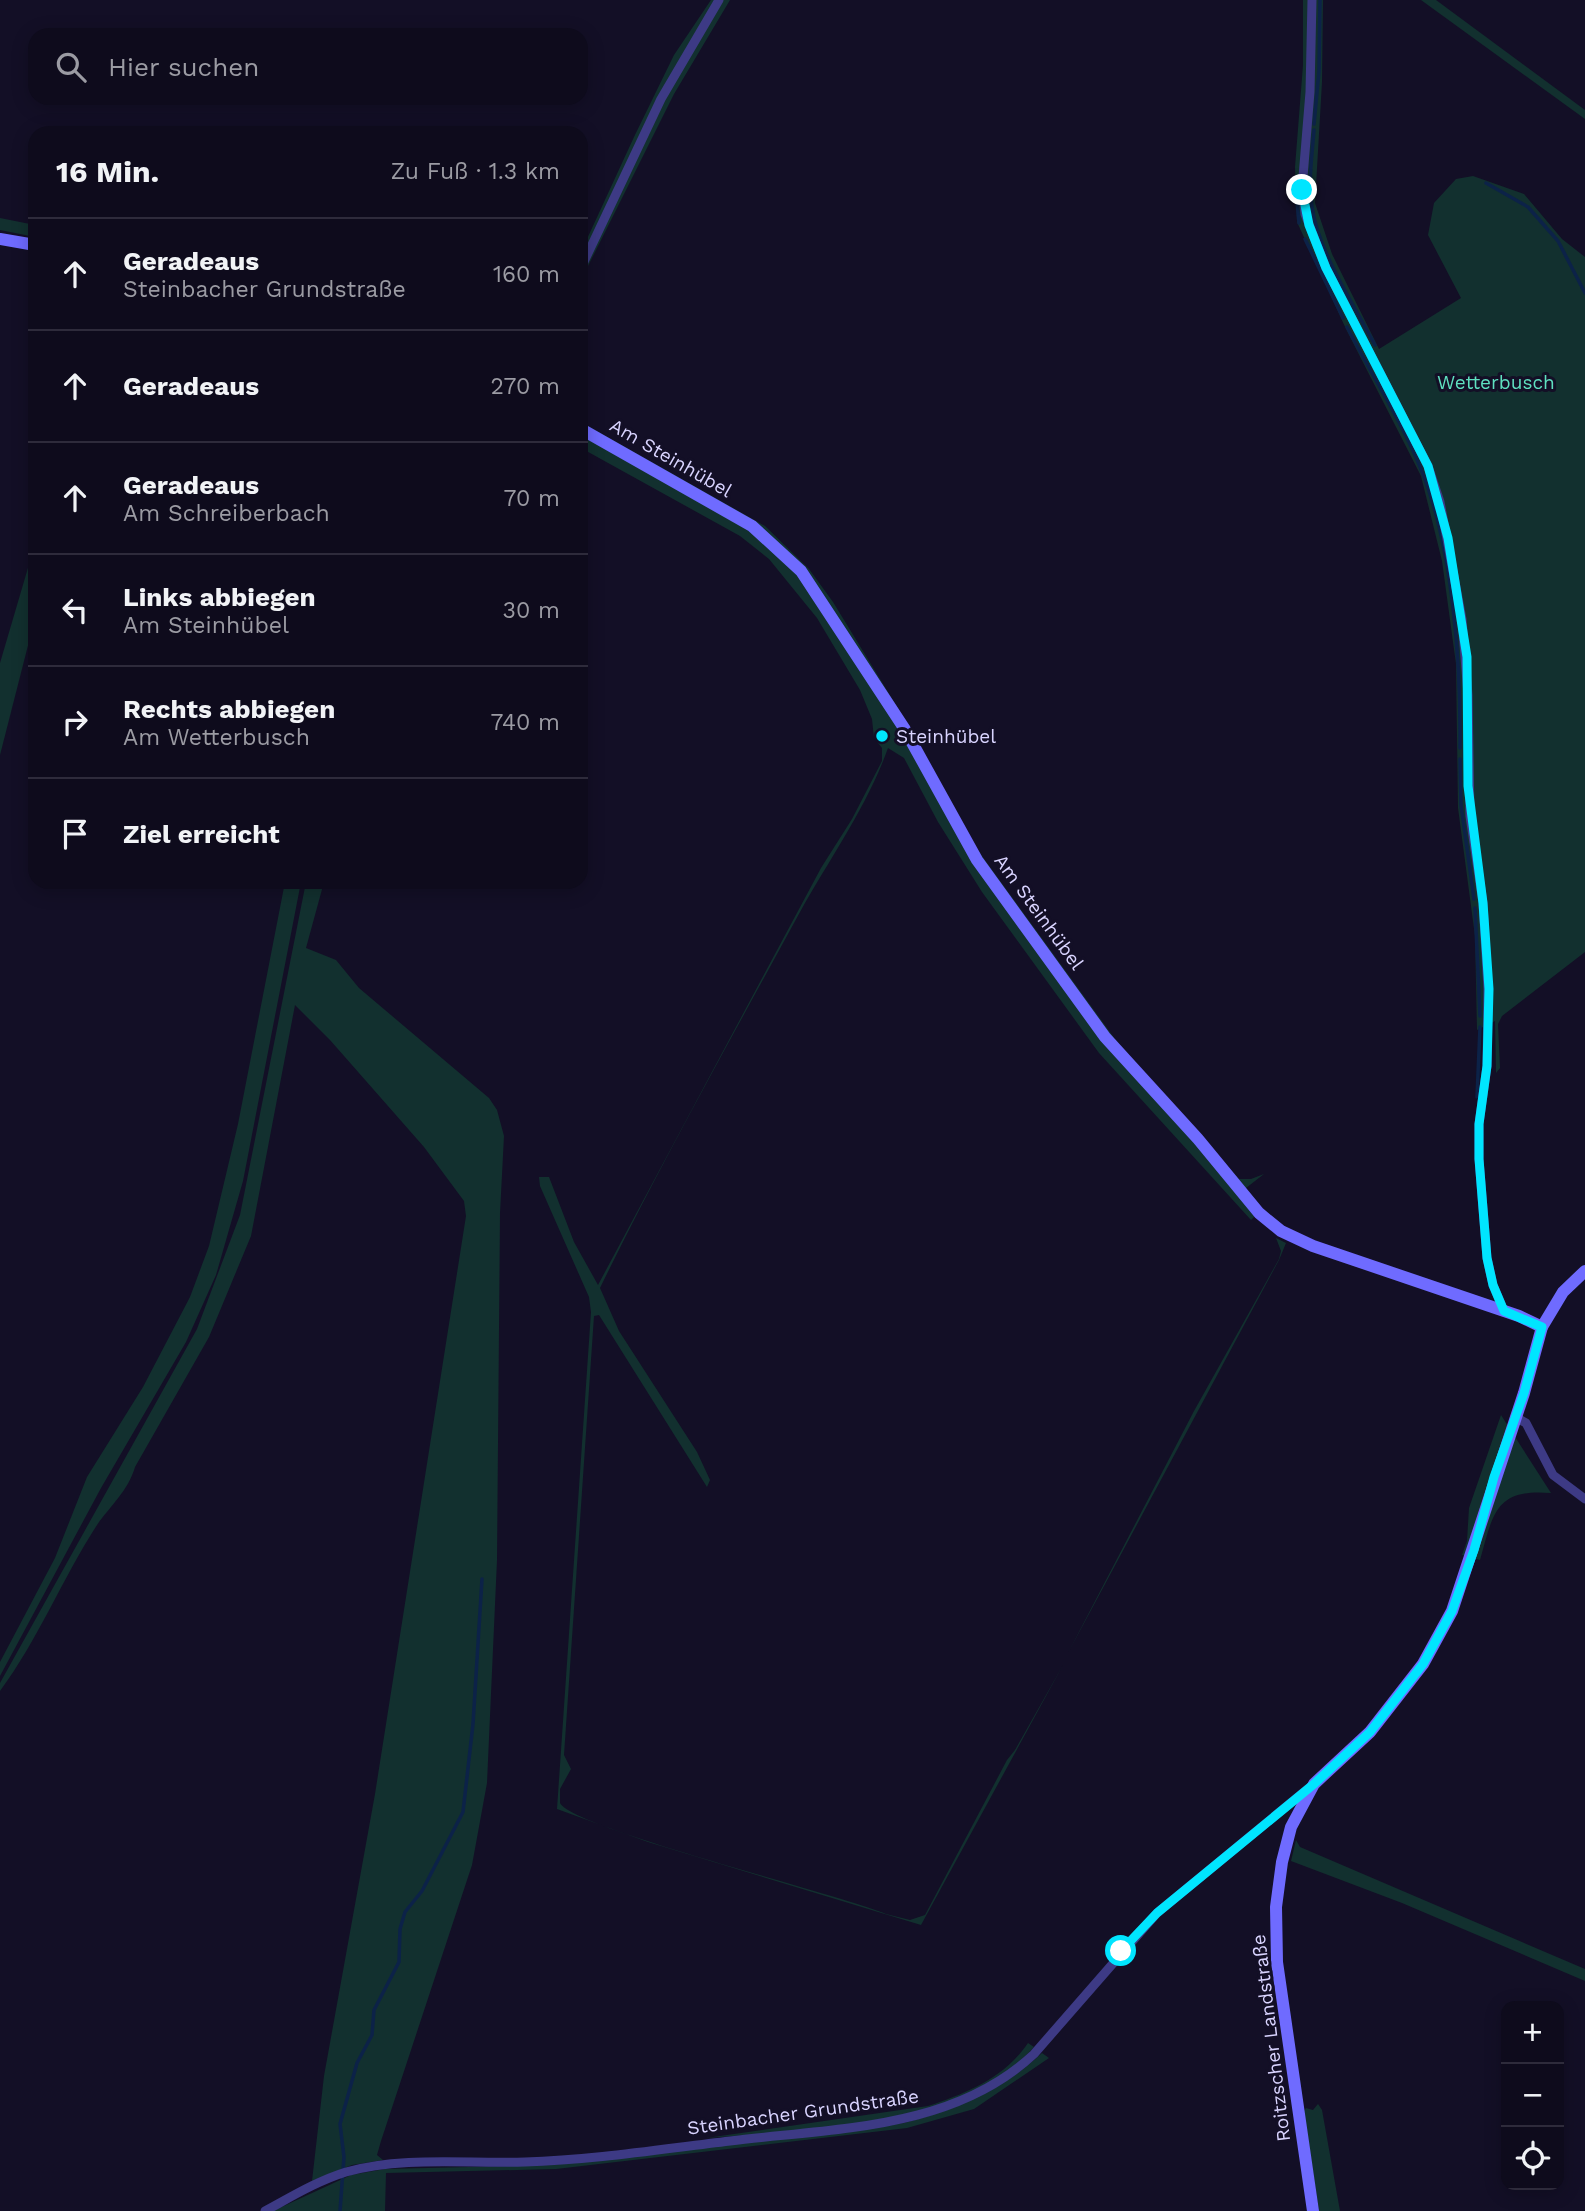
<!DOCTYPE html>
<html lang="de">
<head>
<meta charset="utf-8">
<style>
  body { margin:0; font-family:"Work Sans",sans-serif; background:#1c1929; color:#f1f3f6 }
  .controls { position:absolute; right:21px; bottom:21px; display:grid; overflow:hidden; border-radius:14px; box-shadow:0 4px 18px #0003 }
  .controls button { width:63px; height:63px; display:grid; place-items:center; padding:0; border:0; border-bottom:2px solid #2e2b3b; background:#0e0b1c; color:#f1f3f6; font:35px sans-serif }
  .stop { position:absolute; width:21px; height:21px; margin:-16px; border:5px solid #00e5ff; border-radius:50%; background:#fff }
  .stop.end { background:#00e5ff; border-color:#fff; box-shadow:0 2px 7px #0008 }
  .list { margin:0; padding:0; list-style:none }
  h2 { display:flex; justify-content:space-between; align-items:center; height:91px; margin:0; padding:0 28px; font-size:30px }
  h2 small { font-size:23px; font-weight:400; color:#9b9ba3 }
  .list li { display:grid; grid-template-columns:46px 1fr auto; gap:21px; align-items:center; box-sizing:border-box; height:112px; padding:0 28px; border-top:2px solid #2e2b3b }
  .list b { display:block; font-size:26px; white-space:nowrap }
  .list p { margin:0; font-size:23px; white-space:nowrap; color:#9b9ba3 }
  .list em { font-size:23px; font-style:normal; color:#9b9ba3 }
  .icon { flex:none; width:38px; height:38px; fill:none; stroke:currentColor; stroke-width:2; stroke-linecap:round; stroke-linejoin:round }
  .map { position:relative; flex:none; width:1585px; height:2211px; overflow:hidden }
  .search { position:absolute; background:#0e0b1c; box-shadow:0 4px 18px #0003; left:28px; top:28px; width:560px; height:77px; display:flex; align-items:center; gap:18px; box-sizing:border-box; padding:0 24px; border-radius:21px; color:#9b9ba3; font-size:26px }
  .panel { position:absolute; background:#0e0b1c; box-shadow:0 4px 18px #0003; left:28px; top:126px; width:560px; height:763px; border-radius:21px }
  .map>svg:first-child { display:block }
</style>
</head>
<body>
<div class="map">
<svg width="1585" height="2211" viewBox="0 0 1585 2211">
  <rect width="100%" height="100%" fill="#130f26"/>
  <!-- green -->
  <g fill="#12302f">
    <path d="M 711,0 L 730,0 L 674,94 L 581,280 L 581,252 L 634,137 L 674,55 Z"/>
    <path d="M 1303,0 L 1323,0 L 1322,82 L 1315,203 L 1332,254 L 1379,349 L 1461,298 L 1428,235 L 1434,203 L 1456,179 L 1473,176 L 1524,194 L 1562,239 L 1585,257 L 1585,952 L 1502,1016 L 1498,1024 L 1500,1068 L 1496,1073 L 1495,1021 L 1477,1030 L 1475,936 L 1458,808 L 1456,664 L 1442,561 L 1421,476 L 1346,329 L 1297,222 L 1295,167 L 1303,65 Z"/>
    <path d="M 1421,0 L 1436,0 L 1585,110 L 1585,119 Z"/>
    <path d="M 0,218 L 35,225 L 35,237 L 0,230 Z"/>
    <path d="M 581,422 L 765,526 L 809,569 L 833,602 L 910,728 L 974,845 L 1115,1039 L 1239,1179 L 1251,1179 L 1264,1174 L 1246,1188 L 1262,1209 L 1251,1220 L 1099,1053 L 982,892 L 938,822 L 904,758 L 888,748 C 867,807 830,858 800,912 C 732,1037 662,1161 600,1288 L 619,1331 L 697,1452 L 710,1480 L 707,1487 L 599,1315 L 594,1316 L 564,1755 L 571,1769 L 560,1789 L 560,1803 C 572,1828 842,1895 886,1914 L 910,1920 L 925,1915 L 1007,1760 L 1015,1750 L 1063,1665 L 921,1925 L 648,1842 L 557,1809 L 591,1312 L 589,1297 L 540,1186 L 539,1177 L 549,1177 L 574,1242 L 598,1285 L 821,868 L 852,819 L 882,761 L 882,748 L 874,738 L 872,719 L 860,690 L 817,618 L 769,559 L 740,536 L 581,448 Z"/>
    <path d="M 35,544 L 35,618 L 0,755 L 0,663 Z"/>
    <path d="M 285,882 L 301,882 L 243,1181 L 216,1275 L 186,1342 L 101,1488 L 0,1676 L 0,1662 L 55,1558 L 87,1477 L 143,1387 L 190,1297 L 209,1246 L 238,1124 Z"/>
    <path d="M 306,882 L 324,882 L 306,948 L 336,960 L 359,988 L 489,1098 L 497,1110 L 504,1136 L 500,1213 L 497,1560 L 487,1783 L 472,1865 L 381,2141 L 377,2155 L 383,2160 L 352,2165 L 312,2181 L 324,2076 L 375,1794 L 466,1216 L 464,1201 L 424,1147 L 330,1040 L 295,1005 L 251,1236 L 209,1337 L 135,1467 C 128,1491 111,1505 97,1525 C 62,1579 38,1640 0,1691 L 0,1683 L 197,1329 L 240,1215 Z"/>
    <path d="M 1276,1238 L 1286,1243 L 1279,1260 L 1068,1653 L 1194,1411 L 1279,1259 L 1281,1251 Z"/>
    <path d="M 1501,1415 L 1551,1493 C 1495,1488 1493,1514 1480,1560 L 1462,1555 L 1467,1541 L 1469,1508 Z"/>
    <path d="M 1296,1840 L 1300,1847 L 1585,1969 L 1585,1981 L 1402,1903 L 1291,1861 Z"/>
    <path d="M 1028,2043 L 1034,2047 C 961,2128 809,2130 706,2138 L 928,2106 C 967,2093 1004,2078 1028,2043 Z"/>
    <path d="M 1042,2053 L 1049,2058 L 974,2109 L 907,2128 L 556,2169 L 386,2173 L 385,2211 L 273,2211 L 351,2175 L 385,2169 L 551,2165 L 904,2123 C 958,2109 1001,2091 1042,2053 Z"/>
    <path d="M 1318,2104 L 1322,2110 L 1340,2211 L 1319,2211 L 1304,2111 L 1306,2108 L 1313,2110 Z"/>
  </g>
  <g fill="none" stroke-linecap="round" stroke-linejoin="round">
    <!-- stream -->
    <g stroke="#0c2248" stroke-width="3.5">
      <path d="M 1314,124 L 1319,71 L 1320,0"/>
      <path d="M 1314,130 C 1312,156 1308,181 1312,207 C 1318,251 1354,305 1375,345"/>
      <path d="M 1486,183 L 1528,207 L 1558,241 L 1585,293"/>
      <path d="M 1296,192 L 1299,223"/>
      <path d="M 1305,239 L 1343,318"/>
      <path d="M 1347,327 C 1371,374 1401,420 1421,469 C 1453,548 1461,663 1460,748"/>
      <path d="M 1460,759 L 1461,805 L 1474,899"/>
      <path d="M 1475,908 L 1480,1016"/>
      <path d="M 1477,1097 L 1480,1027"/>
      <path d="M 340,2211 L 344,2157 L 340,2124 L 357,2063 L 372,2035 L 374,2010 L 399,1962 L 400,1929 L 405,1912 L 422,1891 L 463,1812 L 473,1724 L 482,1579"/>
    </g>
    <!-- street -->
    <g stroke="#3d3a85" stroke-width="9">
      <path d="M 1312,0 L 1310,92 L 1302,189 L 1305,214 L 1326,268 L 1428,466 L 1440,502 L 1462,619 L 1468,695 L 1470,816 L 1483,903 L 1488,989 L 1487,1066 L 1479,1124 L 1479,1159 L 1487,1258 L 1493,1285 L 1504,1311"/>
      <path d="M 581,268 L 661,99 L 719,0"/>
      <path d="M 1515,1417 L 1526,1423 L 1553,1475 L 1585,1499"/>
      <path d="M 265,2211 C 291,2197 317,2181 346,2172 C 403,2156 467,2164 525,2162 C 594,2160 662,2149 730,2141 C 835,2128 953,2130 1034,2054 L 1157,1913 L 1310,1787"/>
    </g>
    <!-- secondary -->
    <g stroke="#6f6bff" stroke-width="12">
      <path d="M 0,239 L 35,245"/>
      <path d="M 581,429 L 752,526 L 801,571 L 904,728 L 977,860 L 1105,1037 L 1198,1139 L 1259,1213 L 1281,1231 L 1313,1246 L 1519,1316 L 1542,1327"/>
      <path d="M 1313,2211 L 1277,1962 L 1276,1907 L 1282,1862 L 1291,1827 L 1314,1784 L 1370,1732 L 1423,1664 L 1452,1611 L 1524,1393 L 1542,1327 L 1563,1292 L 1585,1271"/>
    </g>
  </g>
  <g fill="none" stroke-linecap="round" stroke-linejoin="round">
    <!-- route -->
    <path stroke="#00e5ff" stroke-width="9" d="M 1121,1951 L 1157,1913 L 1314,1784 L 1370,1732 L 1423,1664 L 1452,1611 L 1474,1550 L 1494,1477 L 1524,1393 L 1542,1327 L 1504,1311 L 1493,1285 L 1487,1258 L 1479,1159 L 1479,1124 L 1487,1066 L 1489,989 L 1483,903 L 1468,786 L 1467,657 L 1448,538 L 1428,466 L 1326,268 L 1309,225 L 1302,190"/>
  </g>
  <!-- markers -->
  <circle fill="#00e5ff" stroke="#130f26" stroke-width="2.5" cx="882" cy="736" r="7"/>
  <g text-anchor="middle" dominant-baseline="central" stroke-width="6" stroke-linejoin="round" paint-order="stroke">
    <!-- park labels -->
    <g font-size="19" fill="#5fe0c0" stroke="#130f26">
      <text x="1496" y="382">Wetterbusch</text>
    </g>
    <!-- street labels -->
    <g font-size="19" fill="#d9d4ff" stroke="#130f26">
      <text transform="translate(671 458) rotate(30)">Am Steinhübel</text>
      <text transform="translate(1039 912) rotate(54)">Am Steinhübel</text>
      <text transform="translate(1271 2038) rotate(-97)">Roitzscher Landstraße</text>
      <text transform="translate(803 2112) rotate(-8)">Steinbacher Grundstraße</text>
    </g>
    <!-- poi labels -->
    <g font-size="19" fill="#d9d4ff" stroke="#130f26" text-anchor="start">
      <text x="896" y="736">Steinhübel</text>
    </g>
  </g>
</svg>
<div class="controls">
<button>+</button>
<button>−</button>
<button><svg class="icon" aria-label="locate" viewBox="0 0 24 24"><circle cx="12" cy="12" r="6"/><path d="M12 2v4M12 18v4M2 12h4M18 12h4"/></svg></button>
</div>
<div class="stop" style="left:1121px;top:1951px"></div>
<div class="stop end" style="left:1302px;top:190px"></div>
<div class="search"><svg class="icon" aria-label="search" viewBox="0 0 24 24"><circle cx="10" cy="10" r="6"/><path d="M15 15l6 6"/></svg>Hier suchen</div>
<section class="panel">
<h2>16 Min.<small>Zu Fuß · 1.3 km</small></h2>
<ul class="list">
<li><svg class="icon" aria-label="ahead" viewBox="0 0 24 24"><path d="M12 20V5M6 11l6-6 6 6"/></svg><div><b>Geradeaus</b><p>Steinbacher Grundstraße</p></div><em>160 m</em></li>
<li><svg class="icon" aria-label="ahead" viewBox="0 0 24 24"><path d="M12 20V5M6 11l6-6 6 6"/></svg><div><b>Geradeaus</b></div><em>270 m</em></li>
<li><svg class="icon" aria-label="ahead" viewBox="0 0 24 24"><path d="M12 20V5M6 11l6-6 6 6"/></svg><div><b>Geradeaus</b><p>Am Schreiberbach</p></div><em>70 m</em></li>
<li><svg class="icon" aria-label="left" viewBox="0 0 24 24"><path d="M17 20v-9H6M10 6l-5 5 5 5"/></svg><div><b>Links abbiegen</b><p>Am Steinhübel</p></div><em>30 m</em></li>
<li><svg class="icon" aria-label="right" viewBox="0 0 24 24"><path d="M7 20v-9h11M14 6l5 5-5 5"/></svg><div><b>Rechts abbiegen</b><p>Am Wetterbusch</p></div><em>740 m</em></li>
<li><svg class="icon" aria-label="arrive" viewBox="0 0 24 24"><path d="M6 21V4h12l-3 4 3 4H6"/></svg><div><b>Ziel erreicht</b></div></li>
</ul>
</section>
</div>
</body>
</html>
